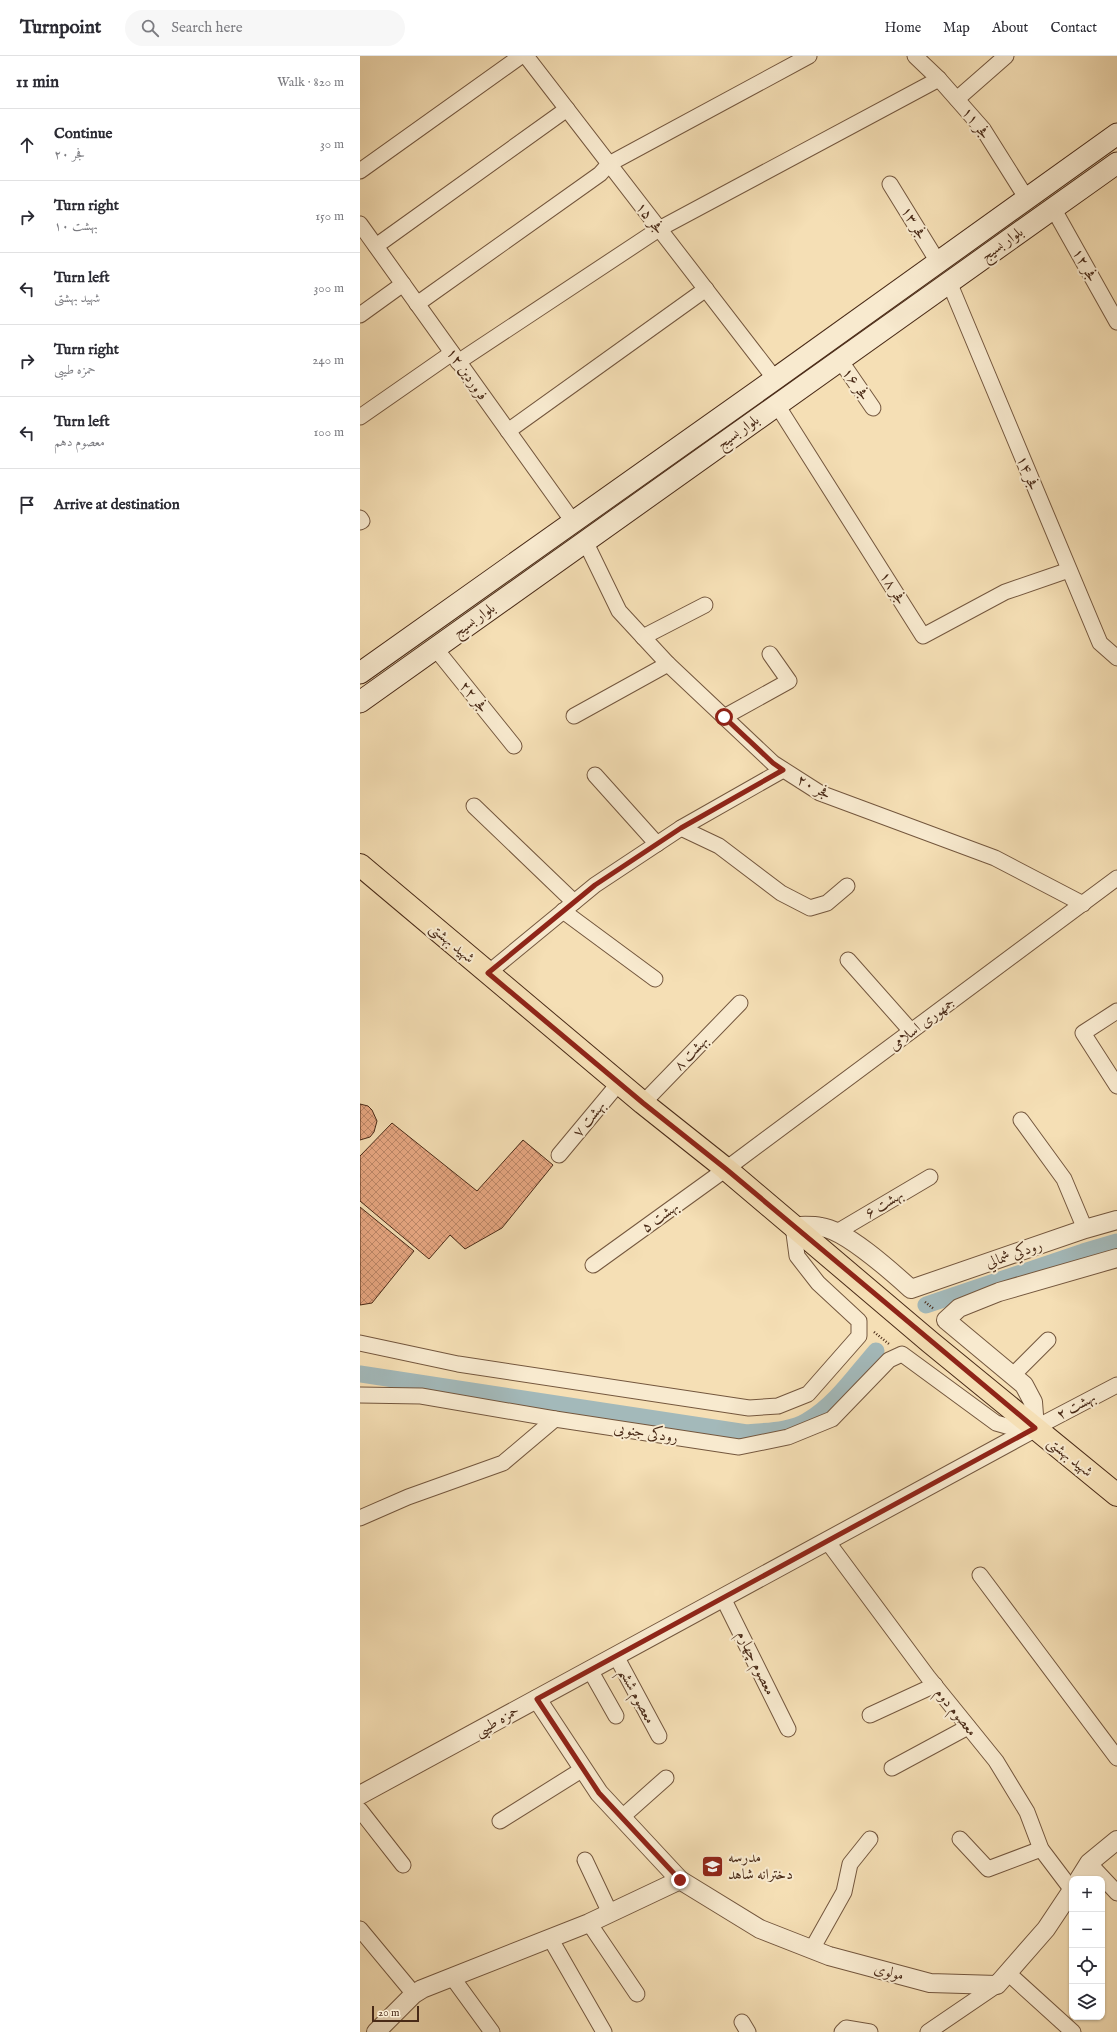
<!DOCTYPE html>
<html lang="en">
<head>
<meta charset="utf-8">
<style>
  body { margin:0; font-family:"IM FELL English",Amiri,serif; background:#f7f7f7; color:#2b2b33 }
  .controls { position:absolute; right:12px; bottom:12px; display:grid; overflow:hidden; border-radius:8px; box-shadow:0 1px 3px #0004 }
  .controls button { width:36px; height:36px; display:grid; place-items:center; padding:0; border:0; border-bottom:1px solid #e1e1e2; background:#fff; color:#2b2b33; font:20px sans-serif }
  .scale { position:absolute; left:12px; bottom:10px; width:47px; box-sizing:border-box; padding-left:4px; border:2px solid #492a17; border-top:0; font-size:11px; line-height:14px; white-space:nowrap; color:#492a17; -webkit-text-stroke:3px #f8eacf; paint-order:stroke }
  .stop { position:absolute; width:12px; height:12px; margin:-9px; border:3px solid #8f2418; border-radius:50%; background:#fff }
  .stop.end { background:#8f2418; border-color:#fff; box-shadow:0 1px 4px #0008 }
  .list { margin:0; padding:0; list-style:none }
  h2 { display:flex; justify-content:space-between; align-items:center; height:52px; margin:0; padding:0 16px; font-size:17px }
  h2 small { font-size:13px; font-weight:400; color:#7c7c81 }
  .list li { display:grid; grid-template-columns:26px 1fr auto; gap:12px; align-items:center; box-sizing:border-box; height:72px; padding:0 16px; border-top:1px solid #e1e1e2 }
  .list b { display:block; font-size:15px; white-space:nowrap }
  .list p { margin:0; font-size:13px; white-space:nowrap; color:#7c7c81 }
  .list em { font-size:13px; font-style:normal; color:#7c7c81 }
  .icon { flex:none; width:22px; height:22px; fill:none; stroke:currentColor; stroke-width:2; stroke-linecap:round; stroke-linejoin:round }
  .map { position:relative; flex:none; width:757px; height:1976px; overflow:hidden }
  header { display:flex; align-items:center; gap:24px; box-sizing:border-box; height:56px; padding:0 20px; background:#fff; border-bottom:1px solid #e1e1e2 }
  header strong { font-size:19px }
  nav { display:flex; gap:22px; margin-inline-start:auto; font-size:14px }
  .search { width:280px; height:36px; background:#f7f7f7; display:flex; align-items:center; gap:10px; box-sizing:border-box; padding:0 14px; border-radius:22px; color:#7c7c81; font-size:15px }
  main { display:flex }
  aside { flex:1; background:#fff }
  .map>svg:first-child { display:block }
</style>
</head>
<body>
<header>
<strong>Turnpoint</strong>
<div class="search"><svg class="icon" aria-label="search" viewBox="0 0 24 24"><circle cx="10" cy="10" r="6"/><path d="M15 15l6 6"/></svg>Search here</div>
<nav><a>Home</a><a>Map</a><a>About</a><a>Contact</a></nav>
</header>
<main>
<aside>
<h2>11 min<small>Walk · 820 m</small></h2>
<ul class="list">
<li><svg class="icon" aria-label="ahead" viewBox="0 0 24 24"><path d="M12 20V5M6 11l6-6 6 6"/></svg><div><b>Continue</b><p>فجر ۲۰</p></div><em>30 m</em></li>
<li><svg class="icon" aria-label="right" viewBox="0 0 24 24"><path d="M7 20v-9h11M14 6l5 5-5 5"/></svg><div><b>Turn right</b><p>بهشت ۱۰</p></div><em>150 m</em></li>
<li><svg class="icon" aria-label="left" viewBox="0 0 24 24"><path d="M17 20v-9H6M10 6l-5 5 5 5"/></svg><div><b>Turn left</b><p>شهید بهشتی</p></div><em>300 m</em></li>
<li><svg class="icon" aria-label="right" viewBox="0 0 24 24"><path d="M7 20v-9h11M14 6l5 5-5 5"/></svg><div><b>Turn right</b><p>حمزه طیبی</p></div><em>240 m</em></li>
<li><svg class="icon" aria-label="left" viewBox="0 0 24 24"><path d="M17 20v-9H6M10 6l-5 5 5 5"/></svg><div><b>Turn left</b><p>معصوم دهم</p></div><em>100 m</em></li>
<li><svg class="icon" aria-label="arrive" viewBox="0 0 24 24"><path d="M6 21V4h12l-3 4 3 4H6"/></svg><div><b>Arrive at destination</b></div></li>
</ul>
</aside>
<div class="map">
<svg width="757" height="1976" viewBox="0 0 757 1976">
  <defs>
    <pattern id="building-cross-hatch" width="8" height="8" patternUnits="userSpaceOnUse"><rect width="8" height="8" fill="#e7a782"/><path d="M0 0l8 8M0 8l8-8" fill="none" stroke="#bd8869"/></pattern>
  </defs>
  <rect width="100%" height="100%" fill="#f5dfb5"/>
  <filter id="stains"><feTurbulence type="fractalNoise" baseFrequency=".005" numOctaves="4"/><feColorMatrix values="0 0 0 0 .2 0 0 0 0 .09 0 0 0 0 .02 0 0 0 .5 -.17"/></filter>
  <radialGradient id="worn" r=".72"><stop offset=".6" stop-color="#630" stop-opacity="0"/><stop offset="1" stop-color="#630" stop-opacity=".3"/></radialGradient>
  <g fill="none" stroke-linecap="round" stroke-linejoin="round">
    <!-- canal -->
    <g stroke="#a3b9ba" stroke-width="17">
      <path d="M 566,1249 L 723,1196 L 757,1186"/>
      <path d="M 0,1318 L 387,1377 C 405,1375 431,1375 447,1365 C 475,1349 495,1319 516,1295"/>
    </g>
  </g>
  <!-- building -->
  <g fill="url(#building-cross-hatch)" stroke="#492a17">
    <path d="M 0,1048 L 8,1050 L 12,1054 L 17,1065 L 14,1076 L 10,1081 L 0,1084 Z"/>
    <path d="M 32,1067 L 117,1135 L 163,1084 L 193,1109 L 142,1172 L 105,1193 L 90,1179 L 69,1203 L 0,1145 L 0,1100 Z"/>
    <path d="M 0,1151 L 54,1195 L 12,1247 L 0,1249 Z"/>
  </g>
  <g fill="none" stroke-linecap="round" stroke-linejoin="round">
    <defs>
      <g id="minor">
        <path d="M 166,0 L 415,323"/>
        <path d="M 555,0 L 579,23 L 623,73 L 667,143"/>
        <path d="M 597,43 L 646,0"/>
        <path d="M 0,115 L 161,0"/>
        <path d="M 530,128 L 578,206"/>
        <path d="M 693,152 L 757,266"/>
        <path d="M 0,168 L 214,467"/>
        <path d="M 16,190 L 207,53"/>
        <path d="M 589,226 L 740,587 L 757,602"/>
        <path d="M 57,248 L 240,118 L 249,108 L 449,0"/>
        <path d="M 0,259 L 43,228"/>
        <path d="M 480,304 L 513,352"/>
        <path d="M 98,306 L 299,173 L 579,23"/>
        <path d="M 417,349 L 563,580 L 645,536 L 709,514"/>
        <path d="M 0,361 L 92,297"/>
        <path d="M 148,375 L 346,233"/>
        <path d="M 0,462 L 2,465 L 0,466"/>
        <path d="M 225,485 L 259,555 L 308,608 L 413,707 L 460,737 L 635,802 L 723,848"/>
        <path d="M 283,581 L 345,549"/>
        <path d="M 75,592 L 154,690"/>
        <path d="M 214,660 L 308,608"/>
        <path d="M 364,661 L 429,625 L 410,598"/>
        <path d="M 235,719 L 297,788"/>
        <path d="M 114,750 L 214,846"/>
        <path d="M 321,772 L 359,790 L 421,837 L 450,852 L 467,847 L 487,830"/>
        <path d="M 203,855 L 295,923"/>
        <path d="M 488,904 L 551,975"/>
        <path d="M 128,917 L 235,829 L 321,772 L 423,714"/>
        <path d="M 757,955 L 723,977 L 757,1030"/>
        <path d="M 283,1047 L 380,947"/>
        <path d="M 661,1064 L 704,1123 L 725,1173"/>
        <path d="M 199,1099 L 259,1027"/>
        <path d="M 477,1176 L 570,1121"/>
        <path d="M 233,1209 L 366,1113 L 757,822"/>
        <path d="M 0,1287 L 98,1308 L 389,1352 L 418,1350 L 448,1338 L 499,1280 L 499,1265 L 458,1227 L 437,1200 L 433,1170"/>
        <path d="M 653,1319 L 688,1284"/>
        <path d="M 0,1339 L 61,1340 L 195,1363 L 379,1391 L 428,1381 L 472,1363 L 529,1304 L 542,1298 L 636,1367 L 650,1371 L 675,1372 L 757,1329"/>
        <path d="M 0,1462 L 48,1441 L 143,1407 L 195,1363"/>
        <path d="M 467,1485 L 568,1621 L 636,1705 L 667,1756 L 681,1793 L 712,1834"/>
        <path d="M 620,1519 L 757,1702"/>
        <path d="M 363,1542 L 428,1673"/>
        <path d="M 256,1600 L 299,1680"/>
        <path d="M 230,1614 L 256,1660"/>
        <path d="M 510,1659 L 575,1629"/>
        <path d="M 532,1712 L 608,1671"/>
        <path d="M 0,1754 L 43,1809"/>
        <path d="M 261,1762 L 306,1722"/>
        <path d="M 140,1765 L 223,1713"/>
        <path d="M 600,1783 L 628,1813 L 681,1793"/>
        <path d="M 225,1804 L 250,1857"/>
        <path d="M 729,1807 L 757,1837"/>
        <path d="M 229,1867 L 277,1938"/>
        <path d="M 0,1873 L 54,1938"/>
        <path d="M 190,1882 L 244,1976"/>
        <path d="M 452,1893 L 484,1836 L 490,1808 L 510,1783"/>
        <path d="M 648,1917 L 713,1976"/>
        <path d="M 92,1921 L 132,1976"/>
        <path d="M 382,1966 L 388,1976"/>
        <path d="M 482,1976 L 486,1972 L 510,1976"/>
        <path d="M 568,1976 L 637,1929"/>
      </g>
      <g id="tertiary">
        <path d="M 433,1170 C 442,1170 452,1169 461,1171 C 486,1174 532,1216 551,1233 L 725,1173 L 757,1164"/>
        <path d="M 177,1643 L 239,1737 L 320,1824 L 400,1873 L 469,1900 L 570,1927 L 637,1929 L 686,1873 L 712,1834"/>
        <path d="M 0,1739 L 675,1372 L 673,1346 L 664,1329 L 586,1264 L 599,1252 L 639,1236 L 757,1202"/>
        <path d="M 719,1823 L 729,1807 L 757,1784"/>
        <path d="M 16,1976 L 54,1938 L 62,1933 L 229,1867 L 320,1824"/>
      </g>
      <g id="secondary">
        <path d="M 0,617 L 415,323 L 757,78"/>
        <path d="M 0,646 L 757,107"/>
      </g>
      <path id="primary" d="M 0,809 L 283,1047 L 366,1113 L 570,1286 L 757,1439"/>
    </defs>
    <!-- minor casing -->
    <use href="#minor" stroke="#74573e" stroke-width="17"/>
    <!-- tertiary casing -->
    <use href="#tertiary" stroke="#74573e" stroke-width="20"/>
    <!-- secondary casing -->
    <use href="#secondary" stroke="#492a17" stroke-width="23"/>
    <!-- primary casing -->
    <use href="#primary" stroke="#492a17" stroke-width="24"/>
    <!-- path -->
    <g stroke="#492a17" stroke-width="2.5" stroke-dasharray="1 2" stroke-linecap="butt">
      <path d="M 565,1246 L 574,1253"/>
      <path d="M 514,1276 L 529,1288"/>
    </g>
    <!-- minor -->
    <use href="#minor" stroke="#f8eacf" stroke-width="15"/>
    <!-- tertiary -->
    <use href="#tertiary" stroke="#f8eacf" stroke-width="18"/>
    <!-- secondary -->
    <use href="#secondary" stroke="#f8eacf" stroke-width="21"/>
    <!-- primary -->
    <use href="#primary" stroke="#f5dfb5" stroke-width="22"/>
  </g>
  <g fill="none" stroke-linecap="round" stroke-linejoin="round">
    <!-- route -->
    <path stroke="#8f2418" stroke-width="5" d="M 320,1824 L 239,1737 L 177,1643 L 675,1372 L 366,1113 L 283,1047 L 128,917 L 235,829 L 321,772 L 423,714 L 413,707 L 364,661"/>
  </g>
  <!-- icons -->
  <defs>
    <symbol id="school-square" viewBox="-11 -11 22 22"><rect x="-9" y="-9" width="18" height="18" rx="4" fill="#8f2418" stroke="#f8eacf"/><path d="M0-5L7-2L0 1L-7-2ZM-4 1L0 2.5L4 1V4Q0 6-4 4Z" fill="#fff"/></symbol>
  </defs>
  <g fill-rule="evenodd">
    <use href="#school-square" x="340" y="1798" width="25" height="25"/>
  </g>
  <g text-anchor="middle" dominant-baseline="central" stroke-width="4" stroke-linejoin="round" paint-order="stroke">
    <!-- street labels -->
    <g font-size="15" fill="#492a17" stroke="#f8eacf">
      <text transform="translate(616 67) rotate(52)">فجر ۱۱</text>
      <text transform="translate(290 162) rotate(52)">فجر ۱۵</text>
      <text transform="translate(554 167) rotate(59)">فجر ۱۳</text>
      <text transform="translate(642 188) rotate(-35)">بلوار بسیج</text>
      <text transform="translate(725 209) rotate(61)">فجر ۱۲</text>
      <text transform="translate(107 318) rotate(55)">۱۲ فروردین</text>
      <text transform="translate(496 328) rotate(55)">فجر ۱۶</text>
      <text transform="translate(378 376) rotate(-35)">بلوار بسیج</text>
      <text transform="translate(668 417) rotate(68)">فجر ۱۴</text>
      <text transform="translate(533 532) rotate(58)">فجر ۱۸</text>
      <text transform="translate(114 564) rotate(-35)">بلوار بسیج</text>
      <text transform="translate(114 641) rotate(51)">فجر ۲۲</text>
      <text transform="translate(454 731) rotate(28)">فجر ۲۰</text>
      <text transform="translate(92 887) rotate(40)">شهید بهشتی</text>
      <text transform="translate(562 968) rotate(-37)">جمهوری اسلامی</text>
      <text transform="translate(331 997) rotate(-46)">بهشت ۸</text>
      <text transform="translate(229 1063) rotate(-51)">بهشت ۷</text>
      <text transform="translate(524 1148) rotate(-31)">بهشت ۶</text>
      <text transform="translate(300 1161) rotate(-36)">بهشت ۵</text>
      <text transform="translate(654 1198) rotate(-19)">رودکي شمالي</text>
      <text transform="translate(716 1350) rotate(-28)">بهشت ۲</text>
      <text transform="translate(286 1377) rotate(9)">رودکی جنوبی</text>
      <text transform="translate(710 1401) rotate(39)">شهید بهشتی</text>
      <text transform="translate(396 1607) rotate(64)">معصوم چهارم</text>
      <text transform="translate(277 1640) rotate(62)">معصوم ششم</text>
      <text transform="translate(596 1656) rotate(51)">معصوم دوم</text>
      <text transform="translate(137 1665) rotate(-29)">حمزه طیبی</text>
      <text transform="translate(529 1916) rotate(15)">مولوی</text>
    </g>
    <!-- poi labels -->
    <g font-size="15" fill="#492a17" stroke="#f8eacf" text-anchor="start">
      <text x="368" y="1801">مدرسه<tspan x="368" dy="17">دخترانه شاهد</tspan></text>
    </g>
  </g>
  <rect width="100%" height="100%" filter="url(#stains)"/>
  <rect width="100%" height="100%" fill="url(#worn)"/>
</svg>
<div class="controls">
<button>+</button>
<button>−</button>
<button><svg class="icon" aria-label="locate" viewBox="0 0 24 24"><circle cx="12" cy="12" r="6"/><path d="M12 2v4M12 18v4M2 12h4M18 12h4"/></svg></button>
<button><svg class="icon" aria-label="layers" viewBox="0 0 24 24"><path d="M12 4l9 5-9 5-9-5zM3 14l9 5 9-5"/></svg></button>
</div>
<div class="scale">20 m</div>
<div class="stop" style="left:364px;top:661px"></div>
<div class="stop end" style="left:320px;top:1824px"></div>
</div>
</main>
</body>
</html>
